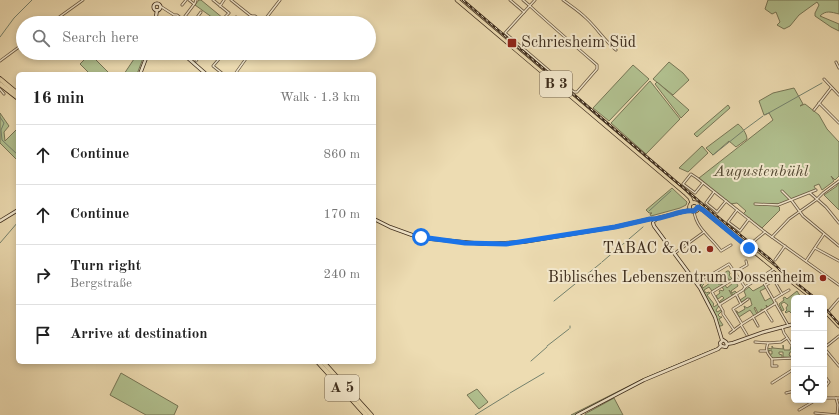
<!DOCTYPE html>
<html lang="en">
<head>
<meta charset="utf-8">
<style>
  body { margin:0; font-family:"Old Standard TT",serif; background:#f6f6f6; color:#222 }
  .controls { position:absolute; right:12px; bottom:12px; display:grid; overflow:hidden; border-radius:6px; box-shadow:0 2px 6px #0003 }
  .controls button { width:36px; height:36px; display:grid; place-items:center; padding:0; border:0; border-bottom:1px solid #e0e0e0; background:#fff; color:#222; font:20px sans-serif }
  .stop { position:absolute; width:12px; height:12px; margin:-9px; border:3px solid #1a73e8; border-radius:50%; background:#fff }
  .stop.end { background:#1a73e8; border-color:#fff; box-shadow:0 1px 4px #0008 }
  .list { margin:0; padding:0; list-style:none }
  h2 { display:flex; justify-content:space-between; align-items:center; height:52px; margin:0; padding:0 16px; font-size:17px }
  h2 small { font-size:13px; font-weight:400; color:#767676 }
  .list li { display:grid; grid-template-columns:26px 1fr auto; gap:12px; align-items:center; box-sizing:border-box; height:60px; padding:0 16px; border-top:1px solid #e0e0e0 }
  .list b { display:block; font-size:15px; white-space:nowrap }
  .list p { margin:0; font-size:13px; white-space:nowrap; color:#767676 }
  .list em { font-size:13px; font-style:normal; color:#767676 }
  .icon { flex:none; width:22px; height:22px; fill:none; stroke:currentColor; stroke-width:2; stroke-linecap:round; stroke-linejoin:round }
  .map { position:relative; flex:none; width:839px; height:415px; overflow:hidden }
  .search { position:absolute; background:#fff; box-shadow:0 2px 6px #0003; left:16px; top:16px; width:360px; height:44px; display:flex; align-items:center; gap:10px; box-sizing:border-box; padding:0 14px; border-radius:22px; color:#767676; font-size:15px }
  .panel { position:absolute; background:#fff; box-shadow:0 2px 6px #0003; left:16px; top:72px; width:360px; height:292px; border-radius:6px }
  .map>svg:first-child { display:block }
</style>
</head>
<body>
<div class="map">
<svg width="839" height="415" viewBox="0 0 839 415">
  <rect width="100%" height="100%" fill="#eddcb2"/>
  <filter id="stains"><feTurbulence type="fractalNoise" baseFrequency=".005" numOctaves="4"/><feColorMatrix values="0 0 0 0 .2 0 0 0 0 .09 0 0 0 0 .02 0 0 0 .5 -.17"/></filter>
  <radialGradient id="worn" r=".72"><stop offset=".6" stop-color="#630" stop-opacity="0"/><stop offset="1" stop-color="#630" stop-opacity=".3"/></radialGradient>
  <!-- green -->
  <g fill="#b2c291" stroke="#777656">
    <path d="M 199,0 L 201,0 L 229,23 L 220,23 L 195,5 Z"/>
    <path d="M 768,0 L 839,0 L 839,14 C 831,12 826,10 820,16 L 839,24 L 839,31 L 831,27 L 815,16 L 815,13 L 819,5 L 817,2 L 799,15 L 790,26 L 784,29 L 777,25 L 780,22 L 776,12 L 772,14 L 765,9 Z"/>
    <path d="M 138,53 L 145,53 L 137,74 L 124,74 Z"/>
    <path d="M 90,54 L 110,74 L 90,74 L 80,64 Z"/>
    <path d="M 669,62 L 683,73 L 689,80 L 673,95 L 653,79 Z"/>
    <path d="M 633,65 L 649,79 L 609,121 L 593,108 Z"/>
    <path d="M 650,81 L 680,119 L 646,154 L 611,123 Z"/>
    <path d="M 657,82 L 689,110 L 681,118 L 655,84 Z"/>
    <path d="M 794,88 L 803,104 L 800,106 L 805,104 L 819,115 L 827,129 L 839,142 L 839,176 L 835,180 L 831,176 L 834,181 L 822,190 L 819,184 L 814,186 L 816,190 L 780,204 L 755,204 L 778,206 L 780,208 L 779,209 L 780,210 L 762,228 L 743,214 L 746,211 L 737,203 L 730,204 L 699,178 L 773,120 L 769,113 L 764,115 L 759,101 L 773,93 Z"/>
    <path d="M 728,105 L 730,108 L 697,137 L 694,134 Z"/>
    <path d="M 0,113 L 9,126 L 4,132 L 5,141 L 18,128 L 18,161 L 0,143 Z"/>
    <path d="M 738,124 C 742,127 747,134 747,139 L 736,147 L 729,141 L 713,155 L 706,148 Z"/>
    <path d="M 702,146 L 708,153 L 688,172 L 679,168 Z"/>
    <path d="M 839,183 L 839,210 L 824,195 L 837,186 L 837,184 Z"/>
    <path d="M 672,188 L 687,202 L 686,205 L 680,208 L 651,216 L 650,214 L 652,213 L 649,213 L 646,210 Z"/>
    <path d="M 727,271 L 729,271 L 730,274 L 729,275 L 732,279 L 729,280 L 726,275 L 723,279 L 726,282 L 724,284 L 721,280 L 717,282 L 718,284 L 721,284 L 722,285 L 712,291 L 709,287 L 704,290 L 706,293 L 709,292 L 710,293 L 707,295 L 714,304 L 713,305 L 714,307 L 718,304 L 719,306 L 716,310 L 717,312 L 721,310 L 722,311 L 718,315 L 720,317 L 722,317 L 719,319 L 723,325 L 721,326 L 719,326 L 714,312 L 700,285 L 703,283 L 704,284 L 702,286 L 703,288 L 718,277 L 717,275 L 722,275 Z"/>
    <path d="M 734,279 L 734,281 L 735,283 L 736,282 L 738,286 L 731,291 L 732,293 L 735,291 L 737,293 L 733,295 L 729,290 L 732,296 L 719,303 L 720,301 L 724,298 L 722,296 L 718,299 L 716,296 L 720,293 L 719,291 L 721,290 L 722,291 L 724,290 L 722,287 L 725,285 L 727,288 L 733,283 L 732,281 Z"/>
    <path d="M 764,285 L 766,288 L 760,291 L 765,301 L 772,297 L 774,301 L 774,303 L 768,307 L 766,305 L 767,308 L 763,310 L 761,309 L 761,311 L 758,313 L 755,307 L 754,308 L 757,314 L 754,316 L 750,310 L 739,317 L 736,311 L 737,311 L 738,313 L 745,309 L 744,306 L 747,308 L 752,305 L 750,298 L 742,303 L 740,300 L 746,296 L 744,291 L 749,287 L 753,291 Z"/>
    <path d="M 797,291 L 801,297 L 794,298 L 794,312 L 791,313 L 789,311 L 786,313 L 785,312 L 787,310 L 786,308 L 788,305 L 784,302 L 781,304 L 784,310 L 782,311 L 779,304 L 784,300 L 783,298 L 785,297 L 787,299 Z"/>
    <path d="M 783,345 L 784,350 L 790,350 L 791,346 L 792,347 L 794,350 L 794,355 L 793,352 L 790,352 L 789,355 L 793,358 L 783,357 L 783,352 L 779,352 L 779,354 L 782,355 L 782,358 L 772,359 L 767,351 L 769,351 L 769,354 L 772,354 L 772,351 L 767,350 L 767,348 L 772,349 L 772,346 L 773,348 L 783,349 Z"/>
    <path d="M 717,348 L 648,377 L 575,415 L 571,415 L 645,378 Z"/>
    <path d="M 121,373 L 178,406 L 174,415 L 146,415 L 110,395 Z"/>
    <path d="M 477,389 L 488,402 L 479,409 L 467,395 Z"/>
    <path d="M 614,398 L 623,415 L 585,415 L 585,414 Z"/>
  </g>
  <g fill="none" stroke-linecap="round" stroke-linejoin="round">
    <!-- stream -->
    <g stroke="#74826e" stroke-width="1">
      <path d="M 0,37 L 14,18 L 32,0"/>
      <path d="M 765,115 L 822,83"/>
      <path d="M 0,117 L 4,123 L 1,130 L 2,140 L 18,155"/>
      <path d="M 744,130 L 763,116"/>
      <path d="M 713,155 L 743,131"/>
      <path d="M 649,211 L 671,191"/>
      <path d="M 0,243 L 18,222"/>
      <path d="M 602,262 L 643,227"/>
      <path d="M 554,301 L 601,263"/>
      <path d="M 570,328 L 570,326"/>
      <path d="M 547,346 L 569,329"/>
      <path d="M 531,361 L 547,347"/>
      <path d="M 510,393 L 544,373"/>
      <path d="M 475,415 L 509,394"/>
    </g>
    <defs>
      <g id="street">
        <path d="M 189,0 L 194,4"/>
        <path d="M 213,0 L 229,13 L 225,17"/>
        <path d="M 231,0 L 251,16"/>
        <path d="M 510,0 L 524,12"/>
        <path d="M 523,0 L 530,6 C 552,26 575,46 597,65 L 597,69 L 577,92 L 574,92 L 505,33 L 535,0"/>
        <path d="M 563,0 C 571,6 579,11 586,18 C 597,28 604,40 616,50"/>
        <path d="M 182,5 L 186,0"/>
        <path d="M 160,6 L 174,15 L 177,15 L 187,23"/>
        <path d="M 220,6 L 224,0"/>
        <path d="M 251,16 L 255,16 L 263,22 L 280,0"/>
        <path d="M 236,17 L 244,23"/>
        <path d="M 183,19 L 195,3 L 196,0"/>
        <path d="M 51,23 L 83,0"/>
        <path d="M 193,23 L 201,12"/>
        <path d="M 206,23 L 210,18"/>
        <path d="M 247,23 L 251,16"/>
        <path d="M 200,53 L 201,54 L 203,53"/>
        <path d="M 0,61 L 23,44"/>
        <path d="M 196,61 L 201,54"/>
        <path d="M 836,62 L 839,68"/>
        <path d="M 223,74 L 213,66 L 224,53"/>
        <path d="M 235,74 L 250,53"/>
        <path d="M 824,79 L 839,95"/>
        <path d="M 0,89 L 4,94"/>
        <path d="M 819,103 L 839,123"/>
        <path d="M 814,110 L 831,88"/>
        <path d="M 703,183 L 695,193 L 683,184 L 691,174 L 697,178 L 765,232 L 839,285"/>
        <path d="M 782,191 L 792,201 L 803,216 L 839,246"/>
        <path d="M 714,192 L 706,203 L 717,212 L 726,201"/>
        <path d="M 810,193 L 826,207 L 839,223"/>
        <path d="M 755,204 L 778,205 L 816,190"/>
        <path d="M 737,210 L 728,222 L 740,231 L 749,219"/>
        <path d="M 694,211 C 696,229 712,238 721,251 L 731,245"/>
        <path d="M 772,237 L 789,219 L 816,200 L 823,193 L 839,181"/>
        <path d="M 748,246 L 765,232"/>
        <path d="M 749,247 L 754,242"/>
        <path d="M 815,248 L 839,261"/>
        <path d="M 675,253 L 704,232"/>
        <path d="M 775,260 L 785,246"/>
        <path d="M 806,261 L 824,234"/>
        <path d="M 735,272 L 747,265 L 746,261"/>
        <path d="M 761,278 L 788,325"/>
        <path d="M 698,285 L 714,273 L 729,264 L 745,287 L 774,269"/>
        <path d="M 766,285 L 774,280 L 782,294 L 774,299"/>
        <path d="M 736,294 L 741,304 L 733,309 L 742,324"/>
        <path d="M 782,294 L 789,290"/>
        <path d="M 741,304 L 748,299"/>
        <path d="M 719,305 L 743,290 L 745,287"/>
        <path d="M 765,310 L 772,321"/>
        <path d="M 827,313 L 839,299"/>
        <path d="M 753,317 L 758,326"/>
        <path d="M 741,325 L 747,335"/>
        <path d="M 782,327 L 784,333 L 794,348"/>
        <path d="M 734,330 L 723,314 L 723,311 L 712,292 L 737,277"/>
        <path d="M 730,333 L 742,324 L 776,303"/>
        <path d="M 787,338 L 781,342 L 768,343 C 765,350 767,353 772,359 L 794,358"/>
        <path d="M 755,342 L 768,343"/>
        <path d="M 824,348 L 839,366"/>
        <path d="M 824,348 L 839,336"/>
        <path d="M 760,351 L 766,351"/>
        <path d="M 772,359 L 772,366 L 777,366"/>
        <path d="M 824,375 L 829,382 L 824,389"/>
        <path d="M 772,383 L 794,369"/>
        <path d="M 786,393 L 794,391"/>
        <path d="M 824,398 L 839,398"/>
        <path d="M 836,398 L 838,405 L 837,415"/>
        <path d="M 799,410 L 816,400"/>
        <path d="M 815,413 L 837,415"/>
      </g>
      <g id="secondary">
        <circle cx="157" cy="7" r="3.5"/>
        <path d="M 155,23 L 157,10"/>
        <path d="M 182,53 L 206,74"/>
        <path d="M 140,74 L 148,53"/>
        <path d="M 374,219 L 390,227 L 412,235 L 431,239 L 485,244 L 523,242 L 615,227 L 650,219 L 655,219"/>
        <path d="M 0,221 L 18,210"/>
        <path d="M 654,221 L 658,218 L 690,210"/>
        <path d="M 653,223 L 654,226 L 700,288 L 715,317 L 722,340"/>
        <path d="M 727,344 L 733,343 L 764,332 L 794,324"/>
        <path d="M 577,415 L 644,380 L 718,349 L 721,346 L 726,347 L 727,345 L 726,342 L 723,340 L 720,343 L 721,346"/>
      </g>
      <g id="primary">
        <path d="M 457,0 L 685,193 L 690,198 L 692,203"/>
        <circle cx="694" cy="207" r="4.5"/>
        <path d="M 698,207 L 703,210 L 774,268 L 813,298"/>
        <path d="M 824,310 L 839,326"/>
      </g>
      <g id="highway">
        <path d="M 0,79 L 18,94"/>
        <path d="M 0,84 L 18,98"/>
        <path d="M 318,362 L 366,415"/>
        <path d="M 323,362 L 371,415"/>
      </g>
    </defs>
    <!-- street casing -->
    <use href="#street" stroke="#685741" stroke-width="3"/>
    <!-- secondary casing -->
    <use href="#secondary" stroke="#3c2b1b" stroke-width="4"/>
    <!-- primary casing -->
    <use href="#primary" stroke="#3c2b1b" stroke-width="4.5"/>
    <!-- highway casing -->
    <use href="#highway" stroke="#3c2b1b" stroke-width="5.5"/>
    <!-- street -->
    <use href="#street" stroke="#f3e8cd" stroke-width="1.5"/>
    <!-- secondary -->
    <use href="#secondary" stroke="#f3e8cd" stroke-width="2.5"/>
    <!-- primary -->
    <use href="#primary" stroke="#eddcb2" stroke-width="3"/>
    <!-- highway -->
    <use href="#highway" stroke="#eddcb2" stroke-width="4"/>
    <defs>
      <g id="rail">
        <path d="M 463,0 L 713,213 L 770,259 L 780,270 L 815,298"/>
        <path d="M 824,307 L 839,324"/>
      </g>
    </defs>
    <!-- rail casing -->
    <use href="#rail" stroke="#3c2b1b" stroke-width="2.5"/>
    <!-- rail -->
    <use href="#rail" stroke="#f3e8cd" stroke-width="1" stroke-dasharray="3" stroke-linecap="butt"/>
  </g>
  <g fill="none" stroke-linecap="round" stroke-linejoin="round">
    <!-- route -->
    <path stroke="#1a73e8" stroke-width="5" d="M 421,237 L 465,243 L 506,244 L 615,227 L 650,219 C 664,220 680,209 694,211 L 698,207 L 703,210 L 749,248"/>
  </g>
  <!-- markers -->
  <g fill="#8f2418" stroke="#f3e8cd" stroke-width="1.5">
    <rect x="507" y="38" width="10" height="10" rx="2"/>
    <circle cx="710" cy="249" r="4"/>
    <circle cx="823" cy="278" r="4"/>
  </g>
  <g text-anchor="middle" dominant-baseline="central" stroke-width="4" stroke-linejoin="round" paint-order="stroke">
    <!-- shield labels -->
    <g fill="#f3e8cd" stroke="#736450" stroke-width="1">
      <rect x="540" y="71" width="32" height="26" rx="3"/>
      <rect x="325" y="375" width="34" height="26" rx="3"/>
    </g>
    <g font-size="15" font-weight="bold" fill="#3c2b1b">
      <text x="556" y="84">B 3</text>
      <text x="342" y="388">A 5</text>
    </g>
    <!-- poi labels -->
    <g font-size="16" fill="#3c2b1b" stroke="#f3e8cd" text-anchor="end">
      <text x="521" y="43" text-anchor="start">Schriesheim Süd</text>
      <text x="702" y="249">TABAC &amp; Co.</text>
      <text x="815" y="278">Biblisches Lebenszentrum Dossenheim</text>
    </g>
    <!-- park labels -->
    <g font-size="16" font-style="italic" fill="#544933" stroke="#f3e8cd">
      <text x="761" y="172">Augustenbühl</text>
    </g>
  </g>
  <rect width="100%" height="100%" filter="url(#stains)"/>
  <rect width="100%" height="100%" fill="url(#worn)"/>
</svg>
<div class="controls">
<button>+</button>
<button>−</button>
<button><svg class="icon" aria-label="locate" viewBox="0 0 24 24"><circle cx="12" cy="12" r="6"/><path d="M12 2v4M12 18v4M2 12h4M18 12h4"/></svg></button>
</div>
<div class="stop" style="left:421px;top:237px"></div>
<div class="stop end" style="left:749px;top:248px"></div>
<div class="search"><svg class="icon" aria-label="search" viewBox="0 0 24 24"><circle cx="10" cy="10" r="6"/><path d="M15 15l6 6"/></svg>Search here</div>
<section class="panel">
<h2>16 min<small>Walk · 1.3 km</small></h2>
<ul class="list">
<li><svg class="icon" aria-label="ahead" viewBox="0 0 24 24"><path d="M12 20V5M6 11l6-6 6 6"/></svg><div><b>Continue</b></div><em>860 m</em></li>
<li><svg class="icon" aria-label="ahead" viewBox="0 0 24 24"><path d="M12 20V5M6 11l6-6 6 6"/></svg><div><b>Continue</b></div><em>170 m</em></li>
<li><svg class="icon" aria-label="right" viewBox="0 0 24 24"><path d="M7 20v-9h11M14 6l5 5-5 5"/></svg><div><b>Turn right</b><p>Bergstraße</p></div><em>240 m</em></li>
<li><svg class="icon" aria-label="arrive" viewBox="0 0 24 24"><path d="M6 21V4h12l-3 4 3 4H6"/></svg><div><b>Arrive at destination</b></div></li>
</ul>
</section>
</div>
</body>
</html>
